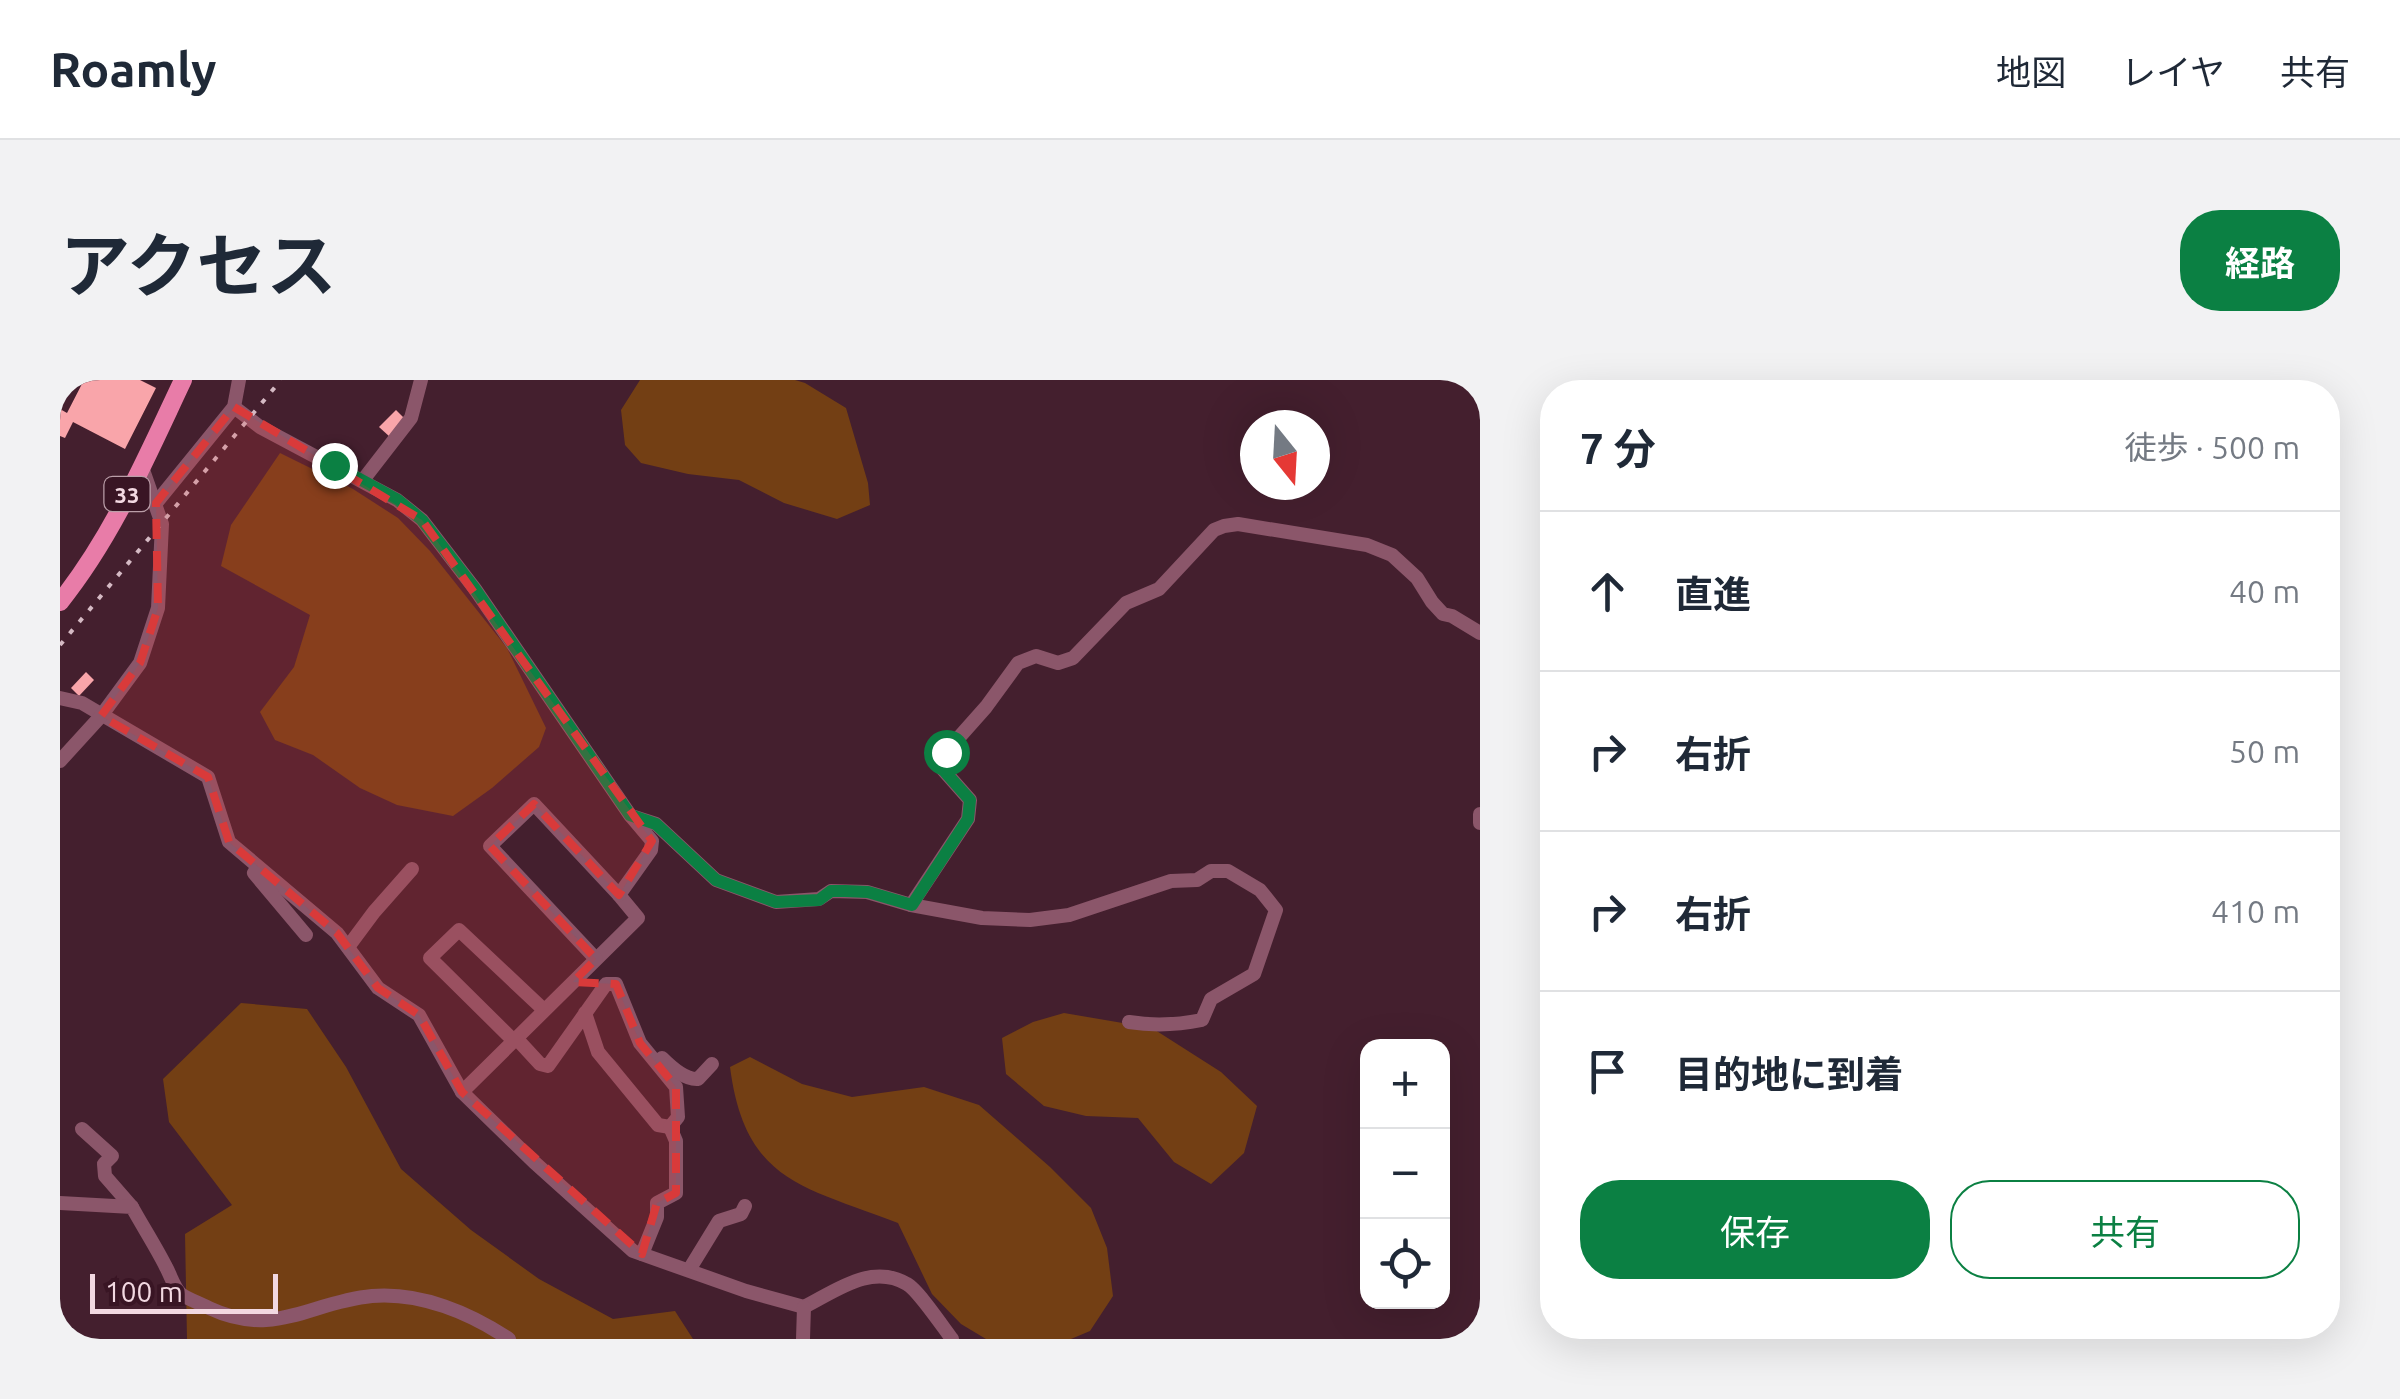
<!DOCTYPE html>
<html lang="ja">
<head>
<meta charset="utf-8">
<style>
  body { margin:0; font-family:Ubuntu,"Noto Sans JP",sans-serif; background:#f2f2f3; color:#1f2937 }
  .controls { position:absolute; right:30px; bottom:30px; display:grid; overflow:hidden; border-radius:20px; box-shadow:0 10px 40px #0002 }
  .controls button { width:90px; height:90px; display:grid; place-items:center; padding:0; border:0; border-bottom:2px solid #e0e1e3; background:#fff; color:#1f2937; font:50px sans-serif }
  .compass { position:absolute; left:1180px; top:30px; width:90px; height:90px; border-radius:50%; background:#fff; box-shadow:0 10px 40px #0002; rotate:162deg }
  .scale { position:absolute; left:30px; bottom:25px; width:188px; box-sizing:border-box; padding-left:10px; border:5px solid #f2d8e1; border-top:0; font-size:28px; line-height:35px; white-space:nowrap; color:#f2d8e1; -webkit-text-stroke:8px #391524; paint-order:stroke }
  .stop { position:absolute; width:30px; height:30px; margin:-22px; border:8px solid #0b8043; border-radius:50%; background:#fff }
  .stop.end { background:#0b8043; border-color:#fff; box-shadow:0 2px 10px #0008 }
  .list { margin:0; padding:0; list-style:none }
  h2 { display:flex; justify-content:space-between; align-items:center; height:130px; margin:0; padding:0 40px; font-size:42px }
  h2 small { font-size:32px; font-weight:400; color:#747a83 }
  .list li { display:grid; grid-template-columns:65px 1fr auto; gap:30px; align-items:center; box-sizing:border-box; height:160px; padding:0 40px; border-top:2px solid #e0e1e3 }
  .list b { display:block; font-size:38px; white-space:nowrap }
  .list em { font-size:32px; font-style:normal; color:#747a83 }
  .actions { display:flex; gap:20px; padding:30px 40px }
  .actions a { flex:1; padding:22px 0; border:2px solid #0b8043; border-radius:40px; text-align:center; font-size:35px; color:#0b8043 }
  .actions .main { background:#0b8043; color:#fff }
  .icon { flex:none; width:55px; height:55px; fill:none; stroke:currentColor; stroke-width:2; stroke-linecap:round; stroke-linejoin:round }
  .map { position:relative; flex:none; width:1420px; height:959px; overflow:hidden; border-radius:40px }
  header { display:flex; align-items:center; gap:60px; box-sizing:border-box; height:140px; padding:0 50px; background:#fff; border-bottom:2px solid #e0e1e3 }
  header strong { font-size:48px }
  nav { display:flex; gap:55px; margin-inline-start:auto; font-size:35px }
  .intro { display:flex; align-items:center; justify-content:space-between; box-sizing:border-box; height:240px; padding:0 60px }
  h1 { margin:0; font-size:70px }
  .button { padding:25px 45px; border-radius:40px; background:#0b8043; color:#fff; font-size:35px; font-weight:700 }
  main { display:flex; gap:60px; padding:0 60px }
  aside { flex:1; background:#fff; border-radius:40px; box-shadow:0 10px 40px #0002 }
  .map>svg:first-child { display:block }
</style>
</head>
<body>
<header>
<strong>Roamly</strong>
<nav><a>地図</a><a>レイヤ</a><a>共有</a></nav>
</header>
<div class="intro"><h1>アクセス</h1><a class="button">経路</a></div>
<main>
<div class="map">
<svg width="1420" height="959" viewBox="0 0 1420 959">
  <rect width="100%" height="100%" fill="#441f2e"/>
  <!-- green -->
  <g fill="#733f14">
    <path d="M 580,0 L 735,0 L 745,3 L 786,28 L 808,103 L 810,125 L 777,139 L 724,123 L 679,100 L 628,94 L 581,83 L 565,65 L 561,30 Z"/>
    <path d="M 220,73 L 293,109 L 338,138 L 370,171 L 447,268 L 486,348 L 479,367 L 432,408 L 393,436 L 337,425 L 300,408 L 253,375 L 215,360 L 200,332 L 234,287 L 250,235 L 161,186 L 171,145 Z"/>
    <path d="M 181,623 L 247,629 L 286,687 L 341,789 L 411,850 L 479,899 L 553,939 L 615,931 L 633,959 L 127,959 L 125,854 L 172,825 L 109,742 L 103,699 Z"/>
    <path d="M 1004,633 L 1092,648 L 1161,692 L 1197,726 L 1184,773 L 1151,804 L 1114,782 L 1078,738 L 1026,736 L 984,726 L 946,694 L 942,658 L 973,642 Z"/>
    <path d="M 690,677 L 742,704 L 792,717 L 864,707 L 919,725 L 990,787 L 1031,828 L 1047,868 L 1053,916 L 1030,951 L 1011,959 L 926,959 L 901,944 L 872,914 L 838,843 C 744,806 685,803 670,687 Z"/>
  </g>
  <!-- building -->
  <g fill="#f9a5aa">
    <path d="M 24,0 L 80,0 L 96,8 L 65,69 L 13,42 L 5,58 L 0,56 L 0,29 L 7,33 Z"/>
    <path d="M 336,30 L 346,40 L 330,57 L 319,47 Z"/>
    <path d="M 26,292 L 34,300 L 19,316 L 11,308 Z"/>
  </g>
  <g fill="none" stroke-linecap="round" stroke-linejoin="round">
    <!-- minor -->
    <g stroke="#8b566a" stroke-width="14">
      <path d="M 174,27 L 200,47 L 337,120 L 362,140 L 415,209 L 570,435 L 592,461 L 591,470 L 559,515 L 578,538 L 402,712"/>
      <path d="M 303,100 L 351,38 L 361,0"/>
      <path d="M 96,123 L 174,27 L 179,0"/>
      <path d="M 0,318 L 22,323 L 148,397 L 169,462 L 277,553 L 318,608 L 359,635 L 402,712 L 474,782 L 573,871 L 686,911 L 744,927 C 776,911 811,883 847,904 C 858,910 883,947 892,959"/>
      <path d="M 0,381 L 41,336 L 80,283 L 98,228 L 102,144 L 82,87"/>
      <path d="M 1420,434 L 1420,443"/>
      <path d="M 571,436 L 596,444 L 656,500 L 716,522 L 759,519 L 771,511 L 807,512 L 851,525 L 922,538 L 970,540 L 1009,535 L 1111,501 L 1137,500 L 1151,491 L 1168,491 L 1200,510 L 1216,530 L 1194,594 L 1151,619 L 1142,640 C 1117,645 1094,646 1069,642"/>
      <path d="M 196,490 L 194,493 L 246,555"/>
      <path d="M 851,525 L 908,439 L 910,420 L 879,385 L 886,372 L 926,327 L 958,283 L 976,276 L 998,283 L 1013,278 L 1066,223 L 1099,209 L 1154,150 L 1164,146 L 1178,144 L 1307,165 L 1332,175 L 1357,198 L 1372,222 L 1383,234 L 1392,236 L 1420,253"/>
      <path d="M 288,567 L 314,532 L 352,489"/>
      <path d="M 536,579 L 430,466 L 474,424 L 559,515"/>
      <path d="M 456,658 L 480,684 L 488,686 L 546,604 L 556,604 L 580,663 L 616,707 L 618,737 L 610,747 L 598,745 L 538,672 L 525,633"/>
      <path d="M 454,661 L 370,578 L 399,550 L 484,630"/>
      <path d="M 602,678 C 611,687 625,700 638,699 L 652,684"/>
      <path d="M 22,749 L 52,776 L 44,784 L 45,796 L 72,827"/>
      <path d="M 0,823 L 72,827 C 83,847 96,867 106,887 C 111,896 114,908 121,914 C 129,920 140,923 149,928 C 215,959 249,922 312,916 C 361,912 410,933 449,959"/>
      <path d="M 582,874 L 597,837 L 597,823 L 616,813 L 616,761 L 610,747"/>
      <path d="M 629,890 L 659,841 L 681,834 L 685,826"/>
      <path d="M 743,959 L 744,927"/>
    </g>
    <!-- major -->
    <path stroke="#e87ca8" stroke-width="18" d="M 0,222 C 53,156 87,76 123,0"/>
    <!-- rail -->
    <path stroke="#d5bac4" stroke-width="4" stroke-dasharray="5 10" stroke-linecap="butt" d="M 0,265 L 221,0"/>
  </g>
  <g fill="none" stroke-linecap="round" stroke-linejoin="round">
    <!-- route -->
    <path stroke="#0b8043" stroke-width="12" d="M 274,85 L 338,120 L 362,140 L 415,209 L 570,435 L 596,444 L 656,500 L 716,522 L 759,520 L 771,511 L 785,511 L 808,512 L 852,525 L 908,439 L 910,420 L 879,385 L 886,372"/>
  </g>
  <!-- marked area -->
  <path fill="#d93a3a" fill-opacity="0.2" stroke="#d93a3a" stroke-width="8" stroke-dasharray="20 12" stroke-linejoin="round" d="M 174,27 L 362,140 L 592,461 L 559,515 L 474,424 L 430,466 L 536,579 L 513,602 L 556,604 L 580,663 L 616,707 L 616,813 L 597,823 L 582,874 L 402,712 L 359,635 L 318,608 L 277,553 L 169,462 L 148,397 L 41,336 L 80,283 L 98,228 L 96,123 Z"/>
  <g text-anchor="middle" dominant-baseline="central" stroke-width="10" stroke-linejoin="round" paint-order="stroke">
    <!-- shield labels -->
    <rect fill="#391524" stroke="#ba9ea8" stroke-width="2.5" x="44.5" y="97" width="45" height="34" rx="8"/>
    <g font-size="22" font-weight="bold" fill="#f2d8e1">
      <text x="67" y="114">33</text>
    </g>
  </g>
</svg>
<div class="controls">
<button>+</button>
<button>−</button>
<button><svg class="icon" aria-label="locate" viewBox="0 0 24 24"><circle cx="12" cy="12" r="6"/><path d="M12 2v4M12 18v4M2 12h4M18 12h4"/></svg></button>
</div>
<svg class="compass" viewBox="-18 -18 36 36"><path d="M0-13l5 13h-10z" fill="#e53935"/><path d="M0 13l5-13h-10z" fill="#747a83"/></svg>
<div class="scale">100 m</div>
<div class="stop" style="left:886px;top:372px"></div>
<div class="stop end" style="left:274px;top:85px"></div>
</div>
<aside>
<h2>7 分<small>徒歩 · 500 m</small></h2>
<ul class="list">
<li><svg class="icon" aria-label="ahead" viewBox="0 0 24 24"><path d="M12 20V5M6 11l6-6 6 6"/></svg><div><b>直進</b></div><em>40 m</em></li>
<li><svg class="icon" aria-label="right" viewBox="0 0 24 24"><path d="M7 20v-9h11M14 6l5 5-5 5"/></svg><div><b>右折</b></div><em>50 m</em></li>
<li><svg class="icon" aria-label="right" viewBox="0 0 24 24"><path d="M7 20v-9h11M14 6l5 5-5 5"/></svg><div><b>右折</b></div><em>410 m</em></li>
<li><svg class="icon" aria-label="arrive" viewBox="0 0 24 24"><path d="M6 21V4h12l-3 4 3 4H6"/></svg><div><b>目的地に到着</b></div></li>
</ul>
<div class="actions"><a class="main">保存</a><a>共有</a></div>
</aside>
</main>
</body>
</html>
